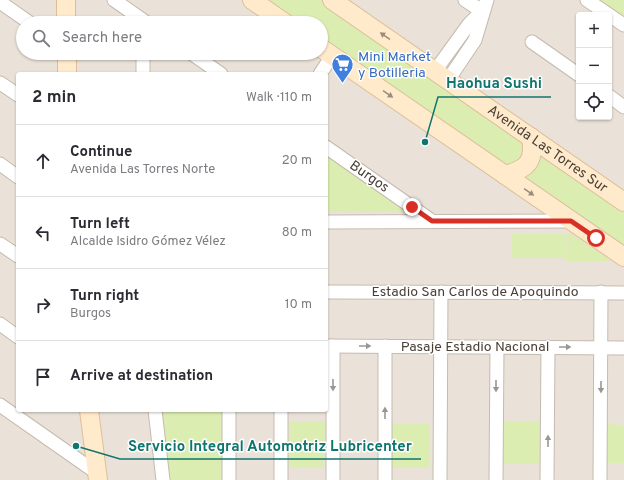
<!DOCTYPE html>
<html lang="en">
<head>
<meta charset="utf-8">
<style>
  body { margin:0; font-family:Overpass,sans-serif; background:#f7f7f7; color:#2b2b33 }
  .controls { position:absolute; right:12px; top:12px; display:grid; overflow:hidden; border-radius:4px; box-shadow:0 1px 3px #0004 }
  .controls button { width:36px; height:36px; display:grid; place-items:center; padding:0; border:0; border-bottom:1px solid #e1e1e2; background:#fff; color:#2b2b33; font:20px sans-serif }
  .stop { position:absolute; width:12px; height:12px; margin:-9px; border:3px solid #d93025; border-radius:50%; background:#fff }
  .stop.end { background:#d93025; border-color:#fff; box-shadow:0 1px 4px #0008 }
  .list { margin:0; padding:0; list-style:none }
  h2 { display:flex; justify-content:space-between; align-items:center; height:52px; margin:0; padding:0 16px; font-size:17px }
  h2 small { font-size:13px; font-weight:400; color:#7c7c81 }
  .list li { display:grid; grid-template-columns:26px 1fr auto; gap:12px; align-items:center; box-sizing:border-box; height:72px; padding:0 16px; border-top:1px solid #e1e1e2 }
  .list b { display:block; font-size:15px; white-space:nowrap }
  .list p { margin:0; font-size:13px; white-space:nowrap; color:#7c7c81 }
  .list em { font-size:13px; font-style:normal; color:#7c7c81 }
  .icon { flex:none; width:22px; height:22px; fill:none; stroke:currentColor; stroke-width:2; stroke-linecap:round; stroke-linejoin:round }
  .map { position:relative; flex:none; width:624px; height:480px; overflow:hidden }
  .search { position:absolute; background:#fff; box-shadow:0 1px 3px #0004; left:16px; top:16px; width:312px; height:44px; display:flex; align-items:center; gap:10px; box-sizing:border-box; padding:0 14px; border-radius:22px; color:#7c7c81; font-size:15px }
  .panel { position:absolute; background:#fff; box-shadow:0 1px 3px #0004; left:16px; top:72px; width:312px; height:340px; border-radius:4px }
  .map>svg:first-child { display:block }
</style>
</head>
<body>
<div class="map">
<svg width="624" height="480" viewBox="0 0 624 480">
  <rect width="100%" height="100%" fill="#f6f1ea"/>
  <!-- residential -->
  <path fill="#eae2d8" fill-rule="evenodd" d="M 0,0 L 624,0 L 624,480 L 0,480 ZM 579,15 L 609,15 L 609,117 L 579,117 ZM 23,23 L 321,23 L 321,53 L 23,53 ZM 18,74 L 326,74 L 326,410 L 18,410 Z"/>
  <!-- green -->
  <g fill="#dcedb1">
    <path d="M 265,0 L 324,0 L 624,211 L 624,247 L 321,39 L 321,23 L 298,23 Z"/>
    <path d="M 595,0 L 624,0 L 624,19 Z"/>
    <path d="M 326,156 L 409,212 L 326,212 Z"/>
    <path d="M 567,233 L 570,233 L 611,261 L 566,261 Z"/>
    <rect x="512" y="234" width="54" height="24"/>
    <path d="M 162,410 L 226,410 L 225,480 L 168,480 Z"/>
    <path d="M 325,421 L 324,468 L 289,468 L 289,422 Z"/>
    <rect x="503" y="422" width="41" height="42"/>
    <rect x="388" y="424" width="41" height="44"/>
    <path d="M 608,424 L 624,425 L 624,463 L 607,463 Z"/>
  </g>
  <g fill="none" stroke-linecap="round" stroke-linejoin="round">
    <defs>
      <g id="street">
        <path d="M 114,0 L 147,23"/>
        <path d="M 465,0 L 474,6 L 484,9"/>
        <path d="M 587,0 L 624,25"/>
        <path d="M 0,2 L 30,23"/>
        <path d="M 532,42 L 579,75"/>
        <path d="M 143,53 L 143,74"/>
        <path d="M 191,53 L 221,74"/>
        <path d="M 435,71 L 469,24 L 484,9"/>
        <path d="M 320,74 L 332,56"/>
        <path d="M 448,80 L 475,40 L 487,0"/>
        <path d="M 0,83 L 18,95"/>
        <path d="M 609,96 L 624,107"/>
        <path d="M 326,147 L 432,221"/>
        <path d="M 0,164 L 18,177"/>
        <path d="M 326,222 L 571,221"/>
        <path d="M 0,244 L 18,256"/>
        <path d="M 326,292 L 624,293"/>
        <path d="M 0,324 L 18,337"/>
        <path d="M 326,346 L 624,348"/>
        <path d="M 0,405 L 97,473"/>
        <path d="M 155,410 L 163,480"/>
        <path d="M 229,480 L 229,410"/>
        <path d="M 281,480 L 281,410"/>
        <path d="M 333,480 L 333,346"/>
        <path d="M 385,480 L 385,346"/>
        <path d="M 440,480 L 441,292"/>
        <path d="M 496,480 L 497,347"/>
        <path d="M 547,480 L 548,347"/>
        <path d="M 600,480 L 601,292"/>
      </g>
      <g id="secondary">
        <path d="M 66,0 L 66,23"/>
        <path d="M 252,0 L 285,23"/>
        <path id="s1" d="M 332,0 L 624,202"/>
        <path d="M 321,48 L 624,257"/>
        <path d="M 67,53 L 67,74"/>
        <path d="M 505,175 C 528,169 535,161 531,137"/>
        <path d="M 89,410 L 98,480"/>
      </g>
    </defs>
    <!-- street casing -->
    <use href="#street" stroke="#c6baaf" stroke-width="15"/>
    <!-- secondary casing -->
    <use href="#secondary" stroke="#dcbf99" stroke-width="20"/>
    <!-- street -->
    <use href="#street" stroke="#fff" stroke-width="13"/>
    <!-- secondary -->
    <use href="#secondary" stroke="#ffeacc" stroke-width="18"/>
  </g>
  <!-- one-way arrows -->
  <defs><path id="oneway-solid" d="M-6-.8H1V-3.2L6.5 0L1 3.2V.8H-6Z"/></defs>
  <g fill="#9c8c7a">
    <use href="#oneway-solid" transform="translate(385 36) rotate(-145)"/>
    <use href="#oneway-solid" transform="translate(388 94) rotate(35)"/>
    <use href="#oneway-solid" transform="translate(529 192) rotate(35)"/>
  </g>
  <g fill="#9c9691">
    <use href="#oneway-solid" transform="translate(365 346)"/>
    <use href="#oneway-solid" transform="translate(565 347)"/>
    <use href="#oneway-solid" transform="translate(333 385) rotate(90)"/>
    <use href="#oneway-solid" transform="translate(496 386) rotate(90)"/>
    <use href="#oneway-solid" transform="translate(601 387) rotate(90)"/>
    <use href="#oneway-solid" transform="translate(385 413) rotate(-90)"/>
    <use href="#oneway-solid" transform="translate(548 441) rotate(-90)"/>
  </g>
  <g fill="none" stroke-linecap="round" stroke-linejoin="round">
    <!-- route -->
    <path stroke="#d93025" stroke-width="5" d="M 412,207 L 432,221 L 571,221 L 596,238"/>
  </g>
  <!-- icons -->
  <defs>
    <symbol id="supermarket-pin" viewBox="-11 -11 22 30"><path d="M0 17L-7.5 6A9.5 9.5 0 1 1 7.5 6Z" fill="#3f7fe0" stroke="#fff"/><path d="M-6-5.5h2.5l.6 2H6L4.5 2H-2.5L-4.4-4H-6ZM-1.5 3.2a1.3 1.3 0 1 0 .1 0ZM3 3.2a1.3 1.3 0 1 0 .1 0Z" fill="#fff"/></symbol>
  </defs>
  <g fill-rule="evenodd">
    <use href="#supermarket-pin" x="330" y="52" width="25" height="34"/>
  </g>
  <g text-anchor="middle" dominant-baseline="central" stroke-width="3" stroke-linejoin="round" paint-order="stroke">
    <!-- shop labels -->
    <g font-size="14" fill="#366cbe" stroke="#fff" text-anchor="start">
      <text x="358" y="57">Mini Market<tspan x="358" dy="16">y Botilleria</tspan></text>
    </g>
    <!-- street labels -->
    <g font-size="14" fill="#4b4037" stroke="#fff">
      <text stroke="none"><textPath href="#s1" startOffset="262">Avenida Las Torres Sur</textPath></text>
      <text transform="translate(369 177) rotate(35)">Burgos</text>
      <text x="475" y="292">Estadio San Carlos de Apoquindo</text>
      <text x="475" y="347">Pasaje Estadio Nacional</text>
    </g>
  </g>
  <!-- callouts -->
  <path fill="none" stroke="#0f766e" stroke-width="1.5" d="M425 142L438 97H551M76 446L120 459H421"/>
  <g fill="#0f766e" stroke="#fff" stroke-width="1.5">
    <circle cx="425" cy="142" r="4"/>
    <circle cx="76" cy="446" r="4"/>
  </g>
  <g font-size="15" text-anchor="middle" font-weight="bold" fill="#0f766e" stroke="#fff" stroke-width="3" stroke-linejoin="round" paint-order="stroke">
    <text x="494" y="88">Haohua Sushi</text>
    <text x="270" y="451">Servicio Integral Automotriz Lubricenter</text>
  </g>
</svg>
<div class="controls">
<button>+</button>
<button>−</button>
<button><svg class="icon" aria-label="locate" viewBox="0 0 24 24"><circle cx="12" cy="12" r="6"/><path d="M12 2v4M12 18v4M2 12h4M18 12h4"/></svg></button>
</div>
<div class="stop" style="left:596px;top:238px"></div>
<div class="stop end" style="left:412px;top:207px"></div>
<div class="search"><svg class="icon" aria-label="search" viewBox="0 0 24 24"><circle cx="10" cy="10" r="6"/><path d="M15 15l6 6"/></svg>Search here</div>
<section class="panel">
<h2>2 min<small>Walk · 110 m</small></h2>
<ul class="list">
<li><svg class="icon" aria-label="ahead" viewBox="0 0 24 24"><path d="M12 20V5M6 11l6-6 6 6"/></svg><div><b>Continue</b><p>Avenida Las Torres Norte</p></div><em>20 m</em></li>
<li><svg class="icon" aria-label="left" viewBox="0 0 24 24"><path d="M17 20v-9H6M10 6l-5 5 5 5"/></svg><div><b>Turn left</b><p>Alcalde Isidro Gómez Vélez</p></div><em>80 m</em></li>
<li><svg class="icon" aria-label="right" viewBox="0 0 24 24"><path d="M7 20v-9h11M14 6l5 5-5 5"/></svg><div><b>Turn right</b><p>Burgos</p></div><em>10 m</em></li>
<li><svg class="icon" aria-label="arrive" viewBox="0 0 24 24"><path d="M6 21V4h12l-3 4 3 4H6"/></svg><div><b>Arrive at destination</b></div></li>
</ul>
</section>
</div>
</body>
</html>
